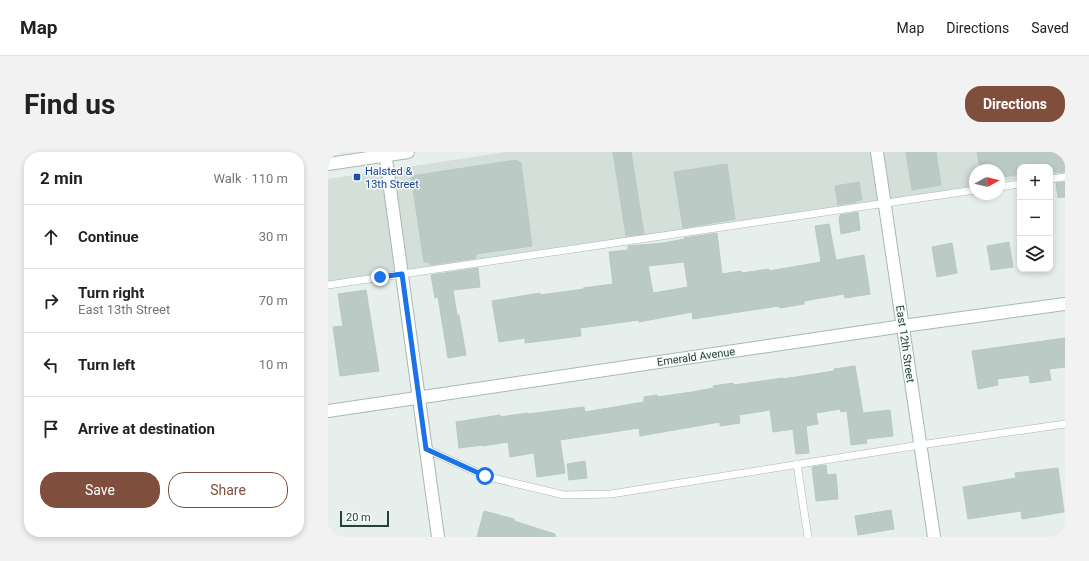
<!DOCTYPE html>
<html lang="en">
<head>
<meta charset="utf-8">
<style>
  body { margin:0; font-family:Roboto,sans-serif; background:#f2f2f2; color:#222 }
  .controls { position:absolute; right:12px; top:12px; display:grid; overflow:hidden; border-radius:8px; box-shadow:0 2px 6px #0003 }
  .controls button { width:36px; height:36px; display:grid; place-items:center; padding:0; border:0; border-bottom:1px solid #e0e0e0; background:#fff; color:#222; font:20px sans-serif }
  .compass { position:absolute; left:641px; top:12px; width:36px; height:36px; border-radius:50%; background:#fff; box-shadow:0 2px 6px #0003; rotate:82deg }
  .scale { position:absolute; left:12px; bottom:10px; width:49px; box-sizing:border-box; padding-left:4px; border:2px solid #24423a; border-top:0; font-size:11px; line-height:14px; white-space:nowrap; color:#24423a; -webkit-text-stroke:3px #f7fbf9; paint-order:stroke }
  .stop { position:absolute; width:12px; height:12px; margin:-9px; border:3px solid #1a73e8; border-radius:50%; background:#fff }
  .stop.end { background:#1a73e8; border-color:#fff; box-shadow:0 1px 4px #0008 }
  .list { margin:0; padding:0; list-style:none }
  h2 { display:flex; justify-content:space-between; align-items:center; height:52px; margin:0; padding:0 16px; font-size:17px }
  h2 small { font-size:13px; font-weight:400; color:#767676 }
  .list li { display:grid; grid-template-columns:26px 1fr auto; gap:12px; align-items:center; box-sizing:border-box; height:64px; padding:0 16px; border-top:1px solid #e0e0e0 }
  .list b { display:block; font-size:15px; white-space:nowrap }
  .list p { margin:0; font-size:13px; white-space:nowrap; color:#767676 }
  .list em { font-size:13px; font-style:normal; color:#767676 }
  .actions { display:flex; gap:8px; padding:12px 16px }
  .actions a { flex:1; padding:9px 0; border:1px solid #804e3d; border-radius:16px; text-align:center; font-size:14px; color:#804e3d }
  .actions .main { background:#804e3d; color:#fff }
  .icon { flex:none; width:22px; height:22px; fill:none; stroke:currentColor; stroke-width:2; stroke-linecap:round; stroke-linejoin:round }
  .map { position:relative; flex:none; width:737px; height:385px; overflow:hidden; border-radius:16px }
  header { display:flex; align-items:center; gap:24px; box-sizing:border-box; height:56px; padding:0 20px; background:#fff; border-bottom:1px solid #e0e0e0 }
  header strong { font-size:19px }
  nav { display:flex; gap:22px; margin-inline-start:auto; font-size:14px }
  .intro { display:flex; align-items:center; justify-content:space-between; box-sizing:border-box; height:96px; padding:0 24px }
  h1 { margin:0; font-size:28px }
  .button { padding:10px 18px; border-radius:16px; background:#804e3d; color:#fff; font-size:14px; font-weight:700 }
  main { display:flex; gap:24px; padding:0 24px }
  aside { flex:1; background:#fff; border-radius:16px; box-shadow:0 2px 6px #0003 }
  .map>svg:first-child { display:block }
</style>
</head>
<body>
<header>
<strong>Map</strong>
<nav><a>Map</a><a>Directions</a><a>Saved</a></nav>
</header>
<div class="intro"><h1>Find us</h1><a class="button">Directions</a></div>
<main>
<aside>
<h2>2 min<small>Walk · 110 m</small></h2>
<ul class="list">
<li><svg class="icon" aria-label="ahead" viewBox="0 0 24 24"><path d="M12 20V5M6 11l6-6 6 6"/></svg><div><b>Continue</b></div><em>30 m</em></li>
<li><svg class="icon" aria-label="right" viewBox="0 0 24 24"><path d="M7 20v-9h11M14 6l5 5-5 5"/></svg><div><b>Turn right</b><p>East 13th Street</p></div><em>70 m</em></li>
<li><svg class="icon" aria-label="left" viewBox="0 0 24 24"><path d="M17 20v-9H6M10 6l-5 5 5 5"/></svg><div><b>Turn left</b></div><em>10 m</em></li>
<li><svg class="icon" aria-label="arrive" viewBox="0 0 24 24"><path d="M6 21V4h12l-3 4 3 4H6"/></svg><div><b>Arrive at destination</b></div></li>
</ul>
<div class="actions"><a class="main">Save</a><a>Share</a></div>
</aside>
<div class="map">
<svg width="737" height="385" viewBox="0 0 737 385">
  <rect width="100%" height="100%" fill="#e6efeb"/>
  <!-- built -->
  <path fill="#d4dfda" d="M 178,0 L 737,0 L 737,20 L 722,22 L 722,15 L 692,15 L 692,27 L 671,30 L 671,18 L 647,18 L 647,34 L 0,132 L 0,27 Z"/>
  <!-- building -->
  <g fill="#bbcac4" stroke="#b8c9c2" fill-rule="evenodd">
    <path d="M 285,0 L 303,0 L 316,82 L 298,84 Z"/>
    <path d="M 578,0 L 608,0 L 613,33 L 584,38 Z"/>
    <path d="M 649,0 L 737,0 L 737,20 L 726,21 L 726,19 L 722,20 L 722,15 L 692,15 L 692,22 L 671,26 L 671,18 L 652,18 Z"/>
    <path d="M 188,8 L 193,11 L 204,94 L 148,102 L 148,106 L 102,113 L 101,110 L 96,110 L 83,24 Z"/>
    <path d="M 399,12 L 407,67 L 355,76 L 346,20 Z"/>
    <path d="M 531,30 L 534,48 L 528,49 L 528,50 L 510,53 L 507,34 Z"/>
    <path d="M 737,30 L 737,45 L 730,46 L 728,31 Z"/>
    <path d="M 530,60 L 532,78 L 513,82 L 511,65 L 512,65 L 512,63 Z"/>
    <path d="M 501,72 L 508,108 L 536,103 L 542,142 L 517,146 L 516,142 L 476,149 L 476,152 L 452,156 L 451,154 L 365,167 L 364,160 L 311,170 L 311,168 L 252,176 L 253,184 L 197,191 L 197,186 L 171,190 L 164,149 L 212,141 L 212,143 L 256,137 L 255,136 L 285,132 L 281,100 L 300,98 L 300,94 L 335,91 L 357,87 L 356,86 L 389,81 L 394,122 L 413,119 L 414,121 L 441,117 L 441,119 L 493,110 L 487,74 ZM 356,110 L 360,135 L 325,141 L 320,114 Z"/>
    <path d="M 681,90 L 685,115 L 663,118 L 659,94 Z"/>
    <path d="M 624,91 L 629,121 L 609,125 L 604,95 Z"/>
    <path d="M 150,116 L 152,135 L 125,138 L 129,163 L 131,163 L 138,203 L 120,206 L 110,145 L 107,146 L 103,123 Z"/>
    <path d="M 38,138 L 51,219 L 12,224 L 5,175 L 15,174 L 10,142 Z"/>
    <path d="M 737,186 L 737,215 L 721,217 L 723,228 L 702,231 L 701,223 L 669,227 L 670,233 L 650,237 L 644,199 Z"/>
    <path d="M 527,214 L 535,261 L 562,258 L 565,284 L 538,287 L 539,291 L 523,293 L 519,259 L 513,260 L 512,257 L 488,261 L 490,272 L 478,274 L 481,301 L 468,302 L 465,277 L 445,280 L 442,258 L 411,263 L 412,271 L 392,274 L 392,270 L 312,284 L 311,276 L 232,288 L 237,321 L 209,325 L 206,301 L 182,305 L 180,290 L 154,294 L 154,293 L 131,296 L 128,270 L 172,263 L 172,265 L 200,261 L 200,262 L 256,255 L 257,260 L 316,250 L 316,245 L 329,243 L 329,245 L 364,240 L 386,236 L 385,234 L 405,231 L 406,233 L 455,226 L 455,227 L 506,219 L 506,217 Z"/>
    <path d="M 257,309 L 259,326 L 241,328 L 239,312 Z"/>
    <path d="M 498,313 L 499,323 L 508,322 L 510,347 L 488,349 L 484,315 Z"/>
    <path d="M 730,316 L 736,360 L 694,367 L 693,359 L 640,367 L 635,335 L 688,326 L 687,321 Z"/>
    <path d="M 563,358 L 566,377 L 530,383 L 527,364 Z"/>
    <path d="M 156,359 L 186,367 L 186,369 L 227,382 L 227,385 L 149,385 Z"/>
  </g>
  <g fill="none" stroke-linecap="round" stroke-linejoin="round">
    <defs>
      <g id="service">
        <path d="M 722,27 L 737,25"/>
        <path d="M 671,35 L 692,32"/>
        <path d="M 0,133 L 647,38"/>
        <path d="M 98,297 L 157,324 L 236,343 L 283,342 L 592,293 L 737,272"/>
        <path d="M 469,312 L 480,385"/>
      </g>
      <g id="minor">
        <path d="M 57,0 L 110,385"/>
        <path d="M 549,0 L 606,385"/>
        <path d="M 0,259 L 575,174 L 737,152"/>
      </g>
      <path id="tertiary" d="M 0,12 L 80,0"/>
    </defs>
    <!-- service casing -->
    <use href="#service" stroke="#a8b8b2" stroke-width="8"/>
    <!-- minor casing -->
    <use href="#minor" stroke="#a8b8b2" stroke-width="14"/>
    <!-- tertiary casing -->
    <use href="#tertiary" stroke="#a8b8b2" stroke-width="14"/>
    <!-- service -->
    <use href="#service" stroke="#fff" stroke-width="7"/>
    <!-- minor -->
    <use href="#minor" stroke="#fff" stroke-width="12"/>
    <!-- tertiary -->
    <use href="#tertiary" stroke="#fff" stroke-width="12"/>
  </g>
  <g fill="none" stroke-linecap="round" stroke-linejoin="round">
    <!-- route -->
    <path stroke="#1a73e8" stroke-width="5" d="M 52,125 L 74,122 L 98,297 L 157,324"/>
  </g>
  <!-- markers -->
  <rect fill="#1a4fb4" stroke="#f7fbf9" stroke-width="1.5" x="25" y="21" width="8" height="8" rx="2"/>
  <g text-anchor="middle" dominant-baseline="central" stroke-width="3" stroke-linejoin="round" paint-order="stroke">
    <!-- transit labels -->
    <g font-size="11" fill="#164399" stroke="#f7fbf9" text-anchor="start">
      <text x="37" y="19">Halsted &amp;<tspan x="37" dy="13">13th Street</tspan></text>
    </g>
    <!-- street labels -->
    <g font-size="11" fill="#24423a" stroke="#f7fbf9">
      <text transform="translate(577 192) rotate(82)">East 12th Street</text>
      <text transform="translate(368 205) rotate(-8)">Emerald Avenue</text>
    </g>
  </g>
</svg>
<div class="controls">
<button>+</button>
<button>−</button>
<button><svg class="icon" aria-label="layers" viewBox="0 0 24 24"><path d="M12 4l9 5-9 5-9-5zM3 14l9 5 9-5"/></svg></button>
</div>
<svg class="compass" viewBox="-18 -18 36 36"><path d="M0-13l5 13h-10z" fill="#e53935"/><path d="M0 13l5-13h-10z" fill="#767676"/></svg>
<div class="scale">20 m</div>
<div class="stop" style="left:157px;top:324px"></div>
<div class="stop end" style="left:52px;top:125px"></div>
</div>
</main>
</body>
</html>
